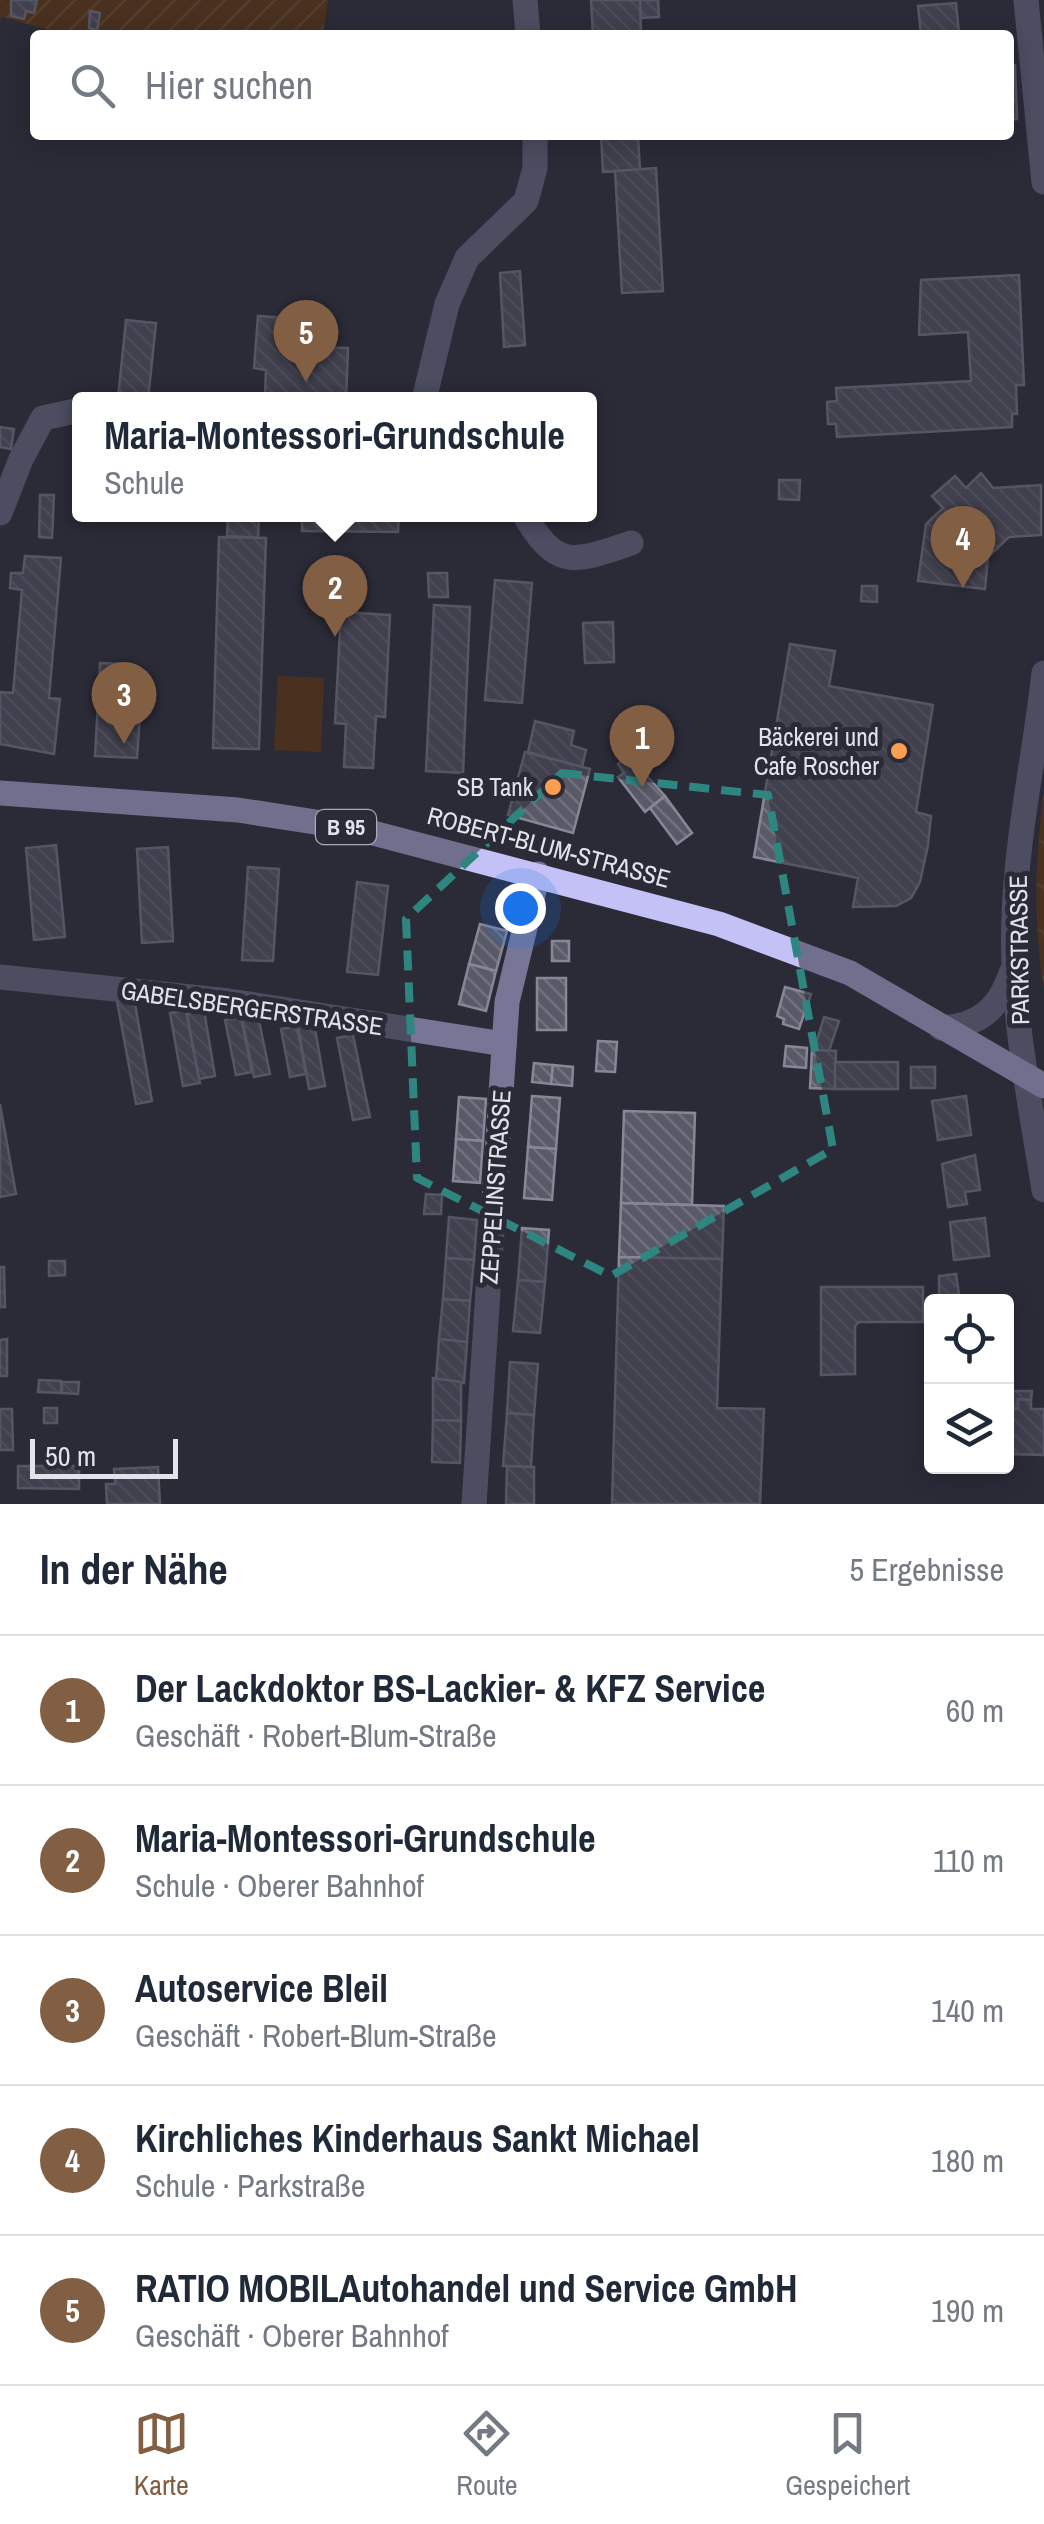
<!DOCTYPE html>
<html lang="de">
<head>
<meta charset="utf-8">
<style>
  body { margin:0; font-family:"Archivo Narrow",sans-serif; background:#f6f6f7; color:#1f2937 }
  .controls { position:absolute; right:30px; bottom:30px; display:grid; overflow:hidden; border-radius:10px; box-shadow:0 5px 25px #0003 }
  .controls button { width:90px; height:90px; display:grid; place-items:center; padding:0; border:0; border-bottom:2px solid #e0e1e3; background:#fff; color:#1f2937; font:50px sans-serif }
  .scale { position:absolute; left:30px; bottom:25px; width:148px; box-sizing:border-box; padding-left:10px; border:5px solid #e2e2ea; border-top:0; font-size:28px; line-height:35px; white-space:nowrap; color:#e2e2ea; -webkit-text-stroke:8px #2b2b38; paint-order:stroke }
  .you { position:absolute; left:520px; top:908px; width:35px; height:35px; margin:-25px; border:8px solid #fff; border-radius:50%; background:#1a73e8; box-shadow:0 0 0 15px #1a73e833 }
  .badge { display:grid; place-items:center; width:65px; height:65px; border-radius:50%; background:#825e43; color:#fff; font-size:32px; font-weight:700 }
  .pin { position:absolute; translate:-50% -82px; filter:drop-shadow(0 2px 5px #0008) }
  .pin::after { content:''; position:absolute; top:52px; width:35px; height:30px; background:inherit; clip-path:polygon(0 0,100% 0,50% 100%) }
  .popup { position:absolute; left:72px; top:392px; width:525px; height:130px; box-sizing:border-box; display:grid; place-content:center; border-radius:10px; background:#fff; filter:drop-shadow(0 2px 8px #0005); font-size:32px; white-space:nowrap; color:#747a83 }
  .popup b { font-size:38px; color:#1f2937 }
  .popup::after { content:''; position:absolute; left:50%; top:100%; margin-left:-20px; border:20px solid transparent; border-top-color:#fff }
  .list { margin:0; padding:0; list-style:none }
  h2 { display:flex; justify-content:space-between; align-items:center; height:130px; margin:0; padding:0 40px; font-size:42px }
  h2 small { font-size:32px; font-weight:400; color:#747a83 }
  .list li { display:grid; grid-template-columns:65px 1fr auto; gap:30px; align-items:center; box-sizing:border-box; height:150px; padding:0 40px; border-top:2px solid #e0e1e3 }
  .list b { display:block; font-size:38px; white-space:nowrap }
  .list p { margin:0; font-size:32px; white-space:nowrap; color:#747a83 }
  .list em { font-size:32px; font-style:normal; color:#747a83 }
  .icon { flex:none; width:55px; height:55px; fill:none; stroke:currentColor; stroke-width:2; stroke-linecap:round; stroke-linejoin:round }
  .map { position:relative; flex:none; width:1044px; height:1504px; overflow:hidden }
  .search { position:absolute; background:#fff; box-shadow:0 5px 25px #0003; left:30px; right:30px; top:30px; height:110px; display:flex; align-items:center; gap:25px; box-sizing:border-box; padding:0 35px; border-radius:10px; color:#747a83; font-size:38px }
  .sheet { height:880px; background:#fff }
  nav { display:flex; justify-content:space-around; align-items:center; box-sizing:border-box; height:140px; border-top:2px solid #e0e1e3; background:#fff; font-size:28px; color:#747a83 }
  nav a { display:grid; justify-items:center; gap:5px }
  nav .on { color:#825e43 }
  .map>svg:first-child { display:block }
</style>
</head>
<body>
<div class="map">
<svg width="1044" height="1504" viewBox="0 0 1044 1504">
  <defs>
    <pattern id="park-crowns" width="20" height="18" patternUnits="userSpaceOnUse" patternTransform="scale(2.5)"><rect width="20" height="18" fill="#6d3700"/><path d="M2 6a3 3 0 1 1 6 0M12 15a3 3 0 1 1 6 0" fill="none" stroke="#825425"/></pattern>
    <pattern id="garden-furrows" width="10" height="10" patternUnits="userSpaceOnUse" patternTransform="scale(2.5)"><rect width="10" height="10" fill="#6d3700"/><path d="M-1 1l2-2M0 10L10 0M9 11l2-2" fill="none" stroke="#825425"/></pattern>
    <pattern id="building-back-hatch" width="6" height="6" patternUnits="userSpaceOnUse" patternTransform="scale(2.5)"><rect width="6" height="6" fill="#5a5968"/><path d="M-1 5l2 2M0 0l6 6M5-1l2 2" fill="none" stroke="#71717e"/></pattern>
  </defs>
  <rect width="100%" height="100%" fill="#2b2b38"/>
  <!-- park -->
  <path fill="url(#park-crowns)" d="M 1044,791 L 1044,990 C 1033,922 1035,859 1044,791 Z"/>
  <!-- garden -->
  <path fill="url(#garden-furrows)" d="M 0,0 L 328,0 L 323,35 L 67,35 L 2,17 L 0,22 Z"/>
  <!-- pitch -->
  <path fill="#6d3700" d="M 278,676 L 324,678 L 321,752 L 274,750 Z"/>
  <!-- building -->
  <g fill="url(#building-back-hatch)" stroke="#888797" stroke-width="2.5">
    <path d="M 11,0 L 37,0 L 34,13 L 26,11 L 24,19 L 11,16 Z"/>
    <path d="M 591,0 L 640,0 L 641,32 L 593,35 Z"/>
    <path d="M 640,0 L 658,0 L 659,17 L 641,18 Z"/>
    <path d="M 956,3 L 959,33 L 921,35 L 918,6 Z"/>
    <path d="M 90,11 L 100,13 L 97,30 L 89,28 Z"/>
    <path d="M 1009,65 L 1015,65 L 1017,119 L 1009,120 Z"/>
    <path d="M 601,135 L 638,135 L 640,170 L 603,172 Z"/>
    <path d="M 656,168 L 663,291 L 622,293 L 615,171 Z"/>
    <path d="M 520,271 L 525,345 L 504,347 L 500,273 Z"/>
    <path d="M 1019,275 L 1024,385 L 1016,385 L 1017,414 L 1012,414 L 1012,427 L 837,437 L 836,424 L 828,424 L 827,402 L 837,401 L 836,388 L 971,381 L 968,332 L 919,335 L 921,280 Z"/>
    <path d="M 258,316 L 308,319 L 307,347 L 348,348 L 346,400 L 269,400 L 265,394 L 266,370 L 254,368 Z"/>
    <path d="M 126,320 L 156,323 L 148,400 L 118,398 Z"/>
    <path d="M 0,427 L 14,429 L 11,449 L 0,447 Z"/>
    <path d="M 981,473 L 993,488 L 1041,485 L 1041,535 L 1009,537 L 988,557 L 985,589 L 918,581 L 926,524 L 943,508 L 932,496 L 955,476 L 966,488 Z"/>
    <path d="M 779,480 L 800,480 L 799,500 L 779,499 Z"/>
    <path d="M 40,495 L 54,495 L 52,538 L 39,537 Z"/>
    <path d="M 228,514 L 259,514 L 258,538 L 227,536 Z"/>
    <path d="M 302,514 L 399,514 L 398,532 L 302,531 Z"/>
    <path d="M 219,537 L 266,538 L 259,749 L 213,748 Z"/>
    <path d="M 25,556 L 61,558 L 49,698 L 60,699 L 54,754 L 0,744 L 0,692 L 13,693 L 22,590 L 10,588 L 11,573 L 23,573 Z"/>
    <path d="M 428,573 L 447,573 L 448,597 L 429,597 Z"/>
    <path d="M 495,580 L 532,583 L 522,703 L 485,700 Z"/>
    <path d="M 862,586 L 877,586 L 877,602 L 861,601 Z"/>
    <path d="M 434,605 L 470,607 L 463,773 L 426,771 Z"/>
    <path d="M 341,612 L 390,615 L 385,717 L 376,716 L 373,768 L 344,767 L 346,724 L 335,723 Z"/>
    <path d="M 613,622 L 614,662 L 585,663 L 583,623 Z"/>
    <path d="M 790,644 L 835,651 L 829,686 L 933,705 L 916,812 L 931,816 L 928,845 L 920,882 L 911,898 L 896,906 L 853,907 L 858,878 L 754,857 Z"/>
    <path d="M 100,663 L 119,664 L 118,685 L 99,684 Z"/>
    <path d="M 99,684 L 142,686 L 137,758 L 95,756 Z"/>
    <path d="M 535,721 L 574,731 L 571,745 L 586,750 L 582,767 L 528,752 Z"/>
    <path d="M 525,752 L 590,769 L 573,833 L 508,815 Z"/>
    <path d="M 628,755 L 665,796 L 645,812 L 618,777 L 624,773 L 618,764 Z"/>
    <path d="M 665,796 L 692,833 L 677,844 L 650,808 Z"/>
    <path d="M 56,845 L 65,937 L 34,940 L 26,848 Z"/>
    <path d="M 168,847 L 173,941 L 142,943 L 137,849 Z"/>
    <path d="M 248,867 L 279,869 L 273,961 L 242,960 Z"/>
    <path d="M 357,882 L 388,886 L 378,975 L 347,972 Z"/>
    <path d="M 480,924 L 507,931 L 496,971 L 469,964 Z"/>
    <rect x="552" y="941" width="17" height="20"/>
    <path d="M 469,964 L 496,971 L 486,1011 L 459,1004 Z"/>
    <rect x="537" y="978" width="29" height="52"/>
    <path d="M 785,987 L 811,994 L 799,1029 L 783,1024 L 784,1019 L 777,1016 Z"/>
    <path d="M 134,998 L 152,1101 L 136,1104 L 117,1001 Z"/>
    <path d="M 186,1010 L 200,1083 L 183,1086 L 170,1013 Z"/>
    <path d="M 204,1010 L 215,1076 L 199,1079 L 187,1014 Z"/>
    <path d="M 258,1016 L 270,1074 L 254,1077 L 242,1019 Z"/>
    <path d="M 241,1017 L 252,1072 L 236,1075 L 225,1020 Z"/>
    <path d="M 824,1017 L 839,1021 L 829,1051 L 814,1050 Z"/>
    <path d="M 314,1023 L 325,1086 L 309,1089 L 298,1026 Z"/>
    <path d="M 297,1026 L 306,1074 L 290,1077 L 281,1029 Z"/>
    <path d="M 353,1035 L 370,1117 L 353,1120 L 337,1038 Z"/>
    <path d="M 598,1041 L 617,1042 L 615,1072 L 596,1071 Z"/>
    <path d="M 786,1046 L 807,1048 L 806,1068 L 784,1066 Z"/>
    <path d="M 812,1050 L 836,1051 L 835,1089 L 810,1088 Z"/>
    <rect x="835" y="1062" width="63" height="27"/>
    <path d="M 534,1063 L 553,1065 L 551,1084 L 532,1082 Z"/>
    <path d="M 553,1065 L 573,1067 L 572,1086 L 551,1084 Z"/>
    <rect x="911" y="1067" width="24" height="21"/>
    <path d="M 532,1096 L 560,1098 L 556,1149 L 528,1147 Z"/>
    <path d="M 966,1096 L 971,1135 L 938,1140 L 932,1101 Z"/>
    <path d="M 459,1097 L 486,1099 L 483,1141 L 456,1139 Z"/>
    <path d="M 0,1104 L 16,1194 L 0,1197 Z"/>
    <path d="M 624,1111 L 695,1113 L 692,1205 L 621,1203 Z"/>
    <path d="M 456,1139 L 483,1141 L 480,1183 L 453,1181 Z"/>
    <path d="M 528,1147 L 556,1149 L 552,1200 L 524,1198 Z"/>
    <path d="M 975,1155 L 980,1190 L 965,1192 L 967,1204 L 948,1207 L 942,1164 Z"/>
    <path d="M 426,1194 L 442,1195 L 441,1214 L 424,1214 Z"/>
    <path d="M 621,1203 L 724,1206 L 722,1259 L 619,1257 Z"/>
    <path d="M 449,1217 L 477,1220 L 474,1260 L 446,1258 Z"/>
    <path d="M 985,1218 L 989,1256 L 954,1260 L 950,1222 Z"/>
    <path d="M 522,1228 L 549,1230 L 545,1282 L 518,1280 Z"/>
    <path d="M 619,1257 L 722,1259 L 717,1408 L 764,1409 L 760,1504 L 612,1504 Z"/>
    <path d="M 446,1258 L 474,1260 L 470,1301 L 443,1299 Z"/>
    <path d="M 49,1261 L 65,1261 L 65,1275 L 49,1276 Z"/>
    <path d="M 0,1267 L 4,1267 L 5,1307 L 0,1307 Z"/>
    <path d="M 956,1274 L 959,1294 L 939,1297 L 939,1276 Z"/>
    <path d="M 518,1280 L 545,1282 L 540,1333 L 513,1331 Z"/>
    <path d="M 821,1287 L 923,1287 L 923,1322 L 859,1322 L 855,1326 L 855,1374 L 821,1375 Z"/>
    <path d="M 443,1299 L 470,1301 L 467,1342 L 439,1339 Z"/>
    <path d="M 7,1339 L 7,1376 L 0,1376 L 0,1340 Z"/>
    <path d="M 439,1339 L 467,1342 L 464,1383 L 436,1379 Z"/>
    <path d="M 510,1362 L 538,1364 L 534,1415 L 507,1413 Z"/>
    <path d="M 433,1378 L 461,1382 L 461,1421 L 433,1420 Z"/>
    <path d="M 39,1380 L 61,1381 L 61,1393 L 38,1392 Z"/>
    <path d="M 62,1382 L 79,1382 L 78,1394 L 62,1393 Z"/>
    <path d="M 1006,1391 L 1032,1391 L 1031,1400 L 1018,1399 L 1018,1409 L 1011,1409 L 1011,1454 L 1006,1454 Z"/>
    <path d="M 1018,1399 L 1031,1400 L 1031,1409 L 1044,1409 L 1044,1455 L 1011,1454 L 1011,1409 L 1018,1409 Z"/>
    <rect x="44" y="1408" width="13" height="15"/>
    <path d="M 0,1409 L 12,1409 L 13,1450 L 0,1450 Z"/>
    <path d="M 507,1413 L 534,1415 L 531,1467 L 503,1466 Z"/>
    <path d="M 433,1420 L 461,1421 L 460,1463 L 432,1462 Z"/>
    <path d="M 18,1466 L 79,1466 L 79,1489 L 18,1488 Z"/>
    <path d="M 507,1466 L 534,1467 L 534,1504 L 506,1504 Z"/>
    <path d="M 158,1467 L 160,1504 L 107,1504 L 106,1484 L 115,1484 L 114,1469 Z"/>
  </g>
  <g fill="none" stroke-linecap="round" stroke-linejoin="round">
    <!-- minor -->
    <g stroke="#777696" stroke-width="25">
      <path d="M 525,0 L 528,35"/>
      <path d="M 1026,0 L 1044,182"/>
      <path d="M 424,400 L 447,304 L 467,258 L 526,201 L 535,168 L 535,135"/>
      <path d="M 0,513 L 21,459 L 43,418 L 80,410"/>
      <path d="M 524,514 C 557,571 574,562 631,543"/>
      <path d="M 1044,673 C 1035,754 1017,834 1014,916 C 1010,1009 1030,1099 1044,1190"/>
      <path d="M 0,977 L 229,1001 L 504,1044"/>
      <path d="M 941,1028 C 979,1026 999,1009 1011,973"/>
      <path d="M 474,1504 L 507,1002 L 538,874"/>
    </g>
    <!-- major -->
    <path stroke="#c4c1f6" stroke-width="25" d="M 0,793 L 238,810 L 354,828 L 719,924 L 850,973 L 1044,1086"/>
  </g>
  <!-- marked area -->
  <path d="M0 0H1044V1504H0ZM 562,773 L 768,795 L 833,1149 L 611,1276 L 417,1178 L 406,919 Z" fill="#2b2b38" fill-opacity=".55" fill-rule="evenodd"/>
  <path fill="none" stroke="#2f8681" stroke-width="8" stroke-dasharray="20 12" stroke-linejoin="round" d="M 562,773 L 768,795 L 833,1149 L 611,1276 L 417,1178 L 406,919 Z"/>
  <!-- markers -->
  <g fill="#fc9e52" stroke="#2b2b38" stroke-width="4">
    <circle cx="899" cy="751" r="10"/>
    <circle cx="553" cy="787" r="10"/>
  </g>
  <g text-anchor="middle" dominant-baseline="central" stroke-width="10" stroke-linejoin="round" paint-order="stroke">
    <!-- shield labels -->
    <rect fill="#2b2b38" stroke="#ababb5" stroke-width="2.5" x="316" y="810" width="60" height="34" rx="8"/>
    <g font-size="22" font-weight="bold" fill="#e2e2ea">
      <text x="346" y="827">B 95</text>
    </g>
    <!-- poi labels -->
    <g font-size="25" fill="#e2e2ea" stroke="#2b2b38" text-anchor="end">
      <text x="879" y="737">Bäckerei und<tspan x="879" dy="29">Cafe Roscher</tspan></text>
      <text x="533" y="787">SB Tank</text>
    </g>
    <!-- street labels -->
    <g font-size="25" fill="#e2e2ea" stroke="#2b2b38">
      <text transform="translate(549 847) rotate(15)">ROBERT-BLUM-STRASSE</text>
      <text transform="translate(1019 950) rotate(-91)">PARKSTRASSE</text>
      <text transform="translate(252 1008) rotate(8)">GABELSBERGERSTRASSE</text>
      <text transform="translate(495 1187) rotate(-86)">ZEPPELINSTRASSE</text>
    </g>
  </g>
</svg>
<div class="controls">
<button><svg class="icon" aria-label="locate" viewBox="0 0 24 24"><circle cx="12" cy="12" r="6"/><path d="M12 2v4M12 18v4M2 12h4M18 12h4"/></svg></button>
<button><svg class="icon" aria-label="layers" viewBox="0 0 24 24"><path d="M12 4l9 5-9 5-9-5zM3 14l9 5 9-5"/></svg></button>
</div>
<div class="scale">50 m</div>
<div class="you"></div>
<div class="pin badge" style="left:642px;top:787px">1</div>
<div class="pin badge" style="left:335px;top:637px">2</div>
<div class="popup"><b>Maria-Montessori-Grundschule</b>Schule</div>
<div class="pin badge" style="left:124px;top:744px">3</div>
<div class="pin badge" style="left:963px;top:588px">4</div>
<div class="pin badge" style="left:306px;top:382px">5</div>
<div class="search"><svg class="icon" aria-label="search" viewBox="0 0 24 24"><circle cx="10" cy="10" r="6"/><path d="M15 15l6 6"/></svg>Hier suchen</div>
</div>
<section class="sheet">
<h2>In der Nähe<small>5 Ergebnisse</small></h2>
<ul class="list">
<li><span class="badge">1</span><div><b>Der Lackdoktor BS-Lackier- &amp; KFZ Service</b><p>Geschäft · Robert-Blum-Straße</p></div><em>60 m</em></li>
<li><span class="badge">2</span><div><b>Maria-Montessori-Grundschule</b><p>Schule · Oberer Bahnhof</p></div><em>110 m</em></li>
<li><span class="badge">3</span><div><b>Autoservice Bleil</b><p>Geschäft · Robert-Blum-Straße</p></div><em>140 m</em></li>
<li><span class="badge">4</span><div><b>Kirchliches Kinderhaus Sankt Michael</b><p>Schule · Parkstraße</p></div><em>180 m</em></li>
<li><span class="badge">5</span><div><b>RATIO MOBILAutohandel und Service GmbH</b><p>Geschäft · Oberer Bahnhof</p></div><em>190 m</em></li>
</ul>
</section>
<nav>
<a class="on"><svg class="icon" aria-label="map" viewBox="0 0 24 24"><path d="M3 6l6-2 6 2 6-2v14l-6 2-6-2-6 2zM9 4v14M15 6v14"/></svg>Karte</a>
<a><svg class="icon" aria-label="directions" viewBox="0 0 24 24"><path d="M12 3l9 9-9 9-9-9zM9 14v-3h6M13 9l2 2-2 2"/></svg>Route</a>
<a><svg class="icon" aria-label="saved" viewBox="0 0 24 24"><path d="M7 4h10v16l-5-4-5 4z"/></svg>Gespeichert</a>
</nav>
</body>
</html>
